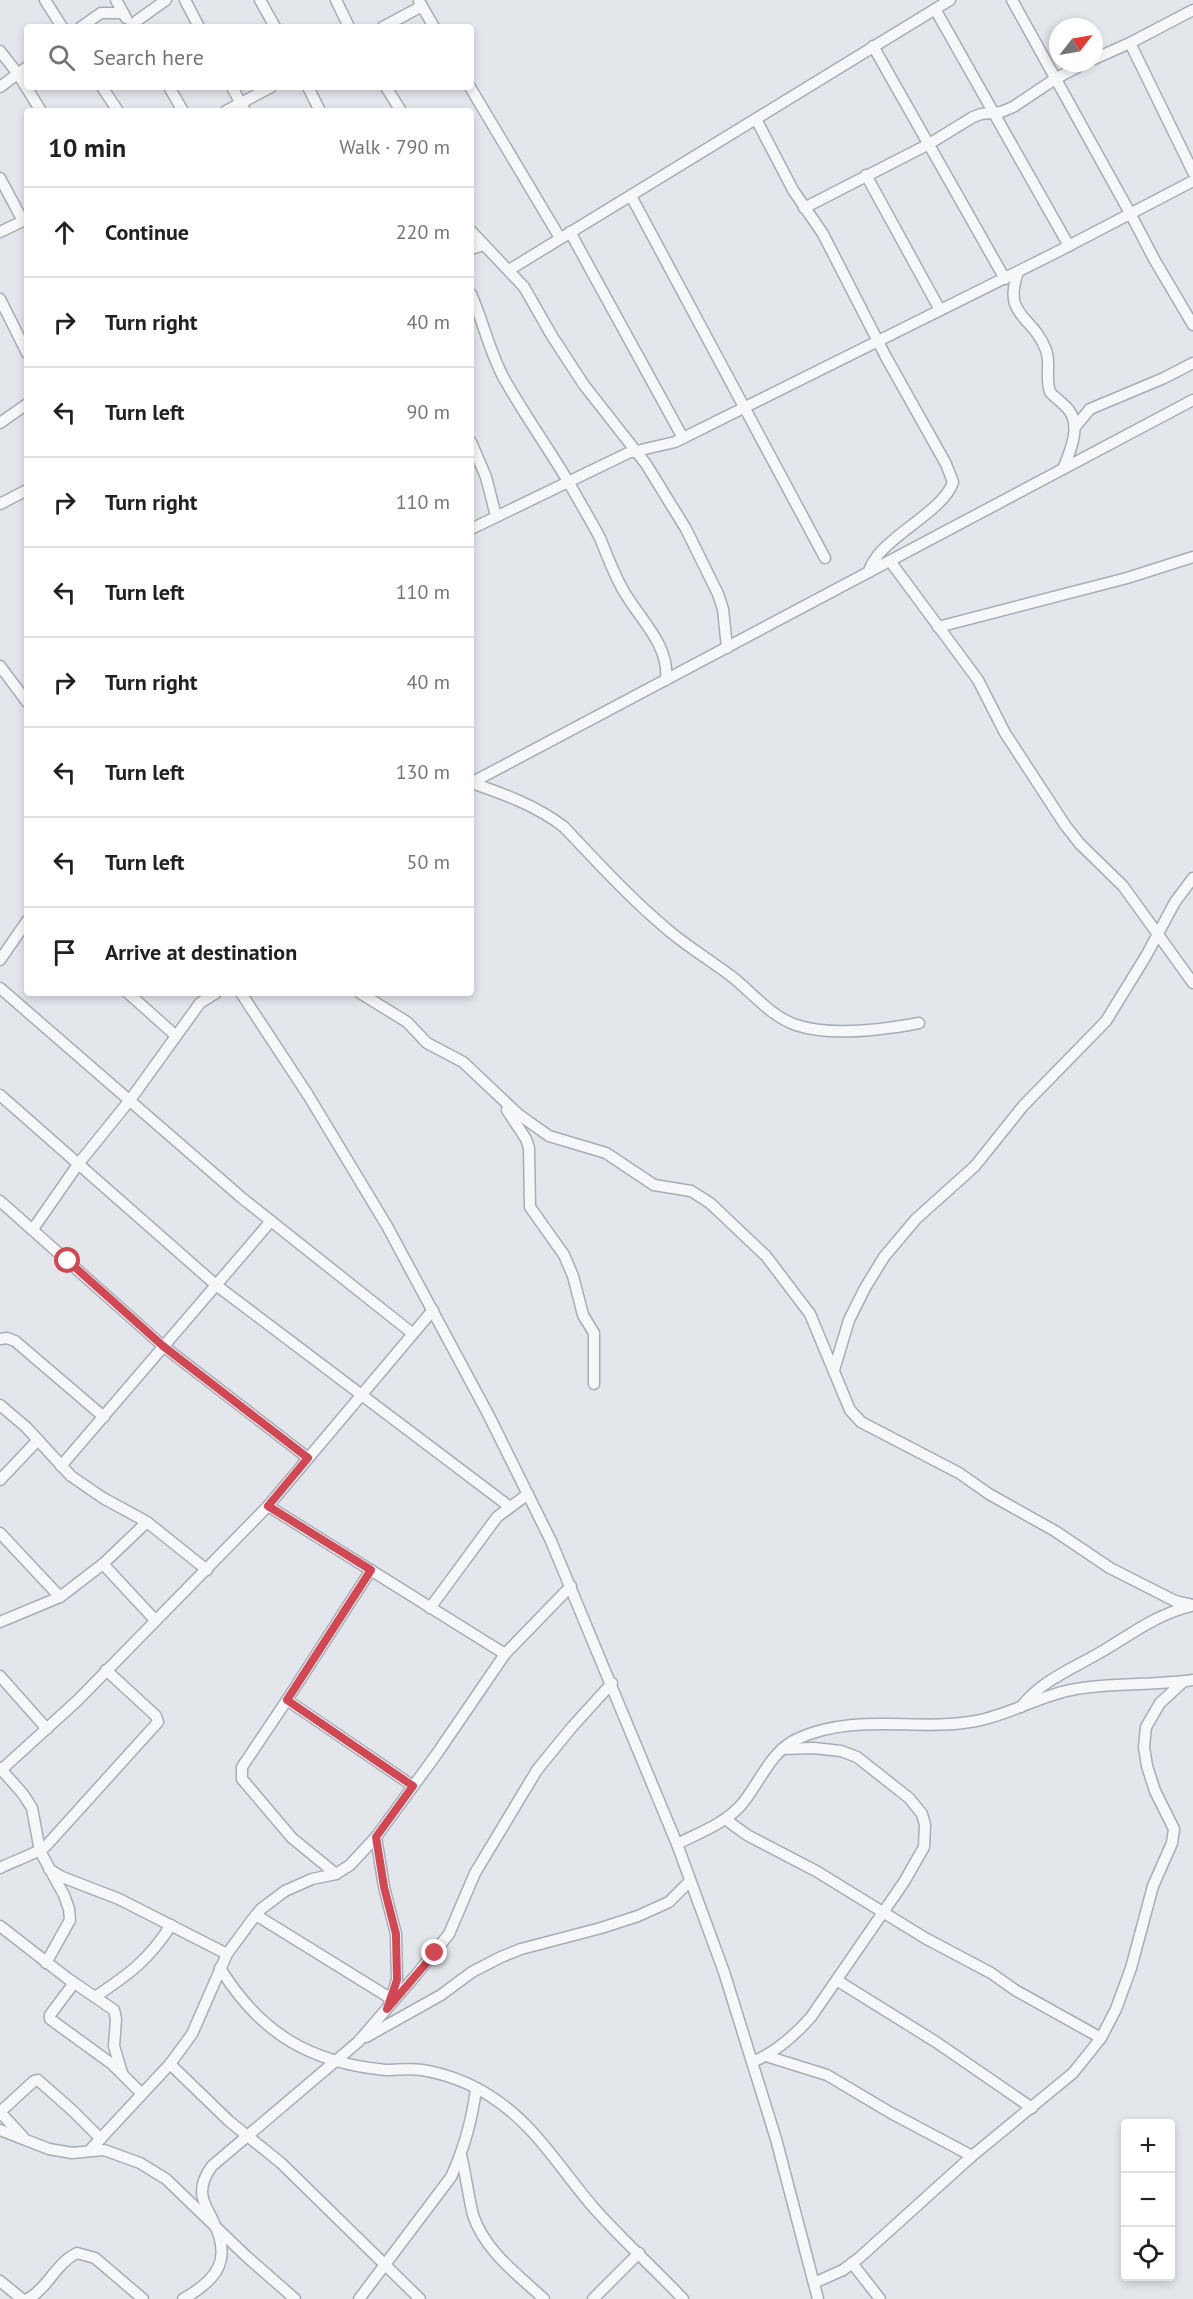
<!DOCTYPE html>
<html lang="en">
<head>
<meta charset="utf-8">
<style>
  body { margin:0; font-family:"PT Sans",sans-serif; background:#f6f6f6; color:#202124 }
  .controls { position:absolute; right:18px; bottom:18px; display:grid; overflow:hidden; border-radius:6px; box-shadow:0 3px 9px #0003 }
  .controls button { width:54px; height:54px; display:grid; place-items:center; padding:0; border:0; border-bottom:2px solid #e0e0e0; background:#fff; color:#202124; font:30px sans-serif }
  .compass { position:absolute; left:1049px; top:18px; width:54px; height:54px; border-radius:50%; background:#fff; box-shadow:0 3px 9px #0003; rotate:59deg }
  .stop { position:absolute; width:18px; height:18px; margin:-14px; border:4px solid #d04853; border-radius:50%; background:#fff }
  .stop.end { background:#d04853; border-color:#fff; box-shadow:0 2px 6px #0008 }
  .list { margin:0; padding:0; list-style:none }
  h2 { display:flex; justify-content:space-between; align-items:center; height:78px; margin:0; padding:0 24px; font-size:26px }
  h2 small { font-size:20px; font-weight:400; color:#757577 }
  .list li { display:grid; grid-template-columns:39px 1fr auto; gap:18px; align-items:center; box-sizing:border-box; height:90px; padding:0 24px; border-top:2px solid #e0e0e0 }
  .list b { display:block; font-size:22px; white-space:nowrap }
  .list em { font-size:20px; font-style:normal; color:#757577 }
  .icon { flex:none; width:33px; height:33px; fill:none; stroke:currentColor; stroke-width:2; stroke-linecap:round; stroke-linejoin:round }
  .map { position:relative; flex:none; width:1193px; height:2299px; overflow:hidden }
  .search { position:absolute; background:#fff; box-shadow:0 3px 9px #0003; left:24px; top:24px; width:450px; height:66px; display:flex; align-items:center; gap:15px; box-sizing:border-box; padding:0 21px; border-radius:6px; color:#757577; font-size:22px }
  .panel { position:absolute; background:#fff; box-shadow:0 3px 9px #0003; left:24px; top:108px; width:450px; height:888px; border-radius:6px }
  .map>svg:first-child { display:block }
</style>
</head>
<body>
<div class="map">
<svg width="1193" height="2299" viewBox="0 0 1193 2299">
  <rect width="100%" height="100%" fill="#e3e6eb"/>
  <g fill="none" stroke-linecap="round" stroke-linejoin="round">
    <defs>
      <g id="minor">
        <path d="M 45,0 L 62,27"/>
        <path d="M 116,0 L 126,18"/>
        <path d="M 185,0 L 199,27"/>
        <path d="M 260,0 L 275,27"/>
        <path d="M 336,0 L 349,27"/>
        <path d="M 1012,0 L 1130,213 L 1154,259 L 1193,325"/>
        <path d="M 419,1 L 434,27"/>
        <path d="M 935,9 L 1069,246"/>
        <path d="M 131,25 L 166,0"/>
        <path d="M 81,27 L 101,13 L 123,13"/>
        <path d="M 383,27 L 422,6"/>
        <path d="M 1130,43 L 1193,172"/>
        <path d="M 873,46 L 1005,279"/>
        <path d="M 0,51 L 18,74 L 41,111"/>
        <path d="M 1094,59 L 1130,43 L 1193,10"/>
        <path d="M 0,87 L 27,67"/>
        <path d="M 102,87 L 118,111"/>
        <path d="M 169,87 L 183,111"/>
        <path d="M 232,87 L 245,111"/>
        <path d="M 308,87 L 320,111"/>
        <path d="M 386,87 L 401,111"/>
        <path d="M 470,87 L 560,238"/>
        <path d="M 226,111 L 271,87"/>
        <path d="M 756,119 L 793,190 L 823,234 L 886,357 L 946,464 L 953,482 C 945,508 897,531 878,555 C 874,561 870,565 869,572"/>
        <path d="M 866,175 L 940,310"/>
        <path d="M 0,178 L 23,221"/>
        <path d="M 631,196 L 825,558"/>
        <path d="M 804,208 L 929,144 L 973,117 L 981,114 L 1001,112 L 1013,107 L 1055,79 L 1085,63"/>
        <path d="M 471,231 L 524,287 L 552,336 L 584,385 L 646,464 L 686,529 L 718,594 L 723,609 L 727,648"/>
        <path d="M 0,232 L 27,219"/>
        <path d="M 570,232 L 683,438"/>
        <path d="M 471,249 L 483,245"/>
        <path d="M 509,270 L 950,0"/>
        <path d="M 1018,272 C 1002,317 1033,315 1046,350 C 1051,363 1045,378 1050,392 C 1055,398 1062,402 1068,409 C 1082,425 1070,452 1063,469"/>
        <path d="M 471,294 C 484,323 490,355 506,382 C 526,417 549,449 569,483 C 579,501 590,519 600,538 C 607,555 613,572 622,588 C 638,618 670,644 666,680"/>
        <path d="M 0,299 L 27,353"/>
        <path d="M 0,423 L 27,404"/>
        <path d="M 1075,427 L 1090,409 L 1164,378 L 1193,363"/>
        <path d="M 471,442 L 486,477 L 496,516"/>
        <path d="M 0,504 L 27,490"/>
        <path d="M 471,529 L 628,453 L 675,442 L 1055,253 L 1193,181"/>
        <path d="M 890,561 L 978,680 L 1005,733 L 1065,825 L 1080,844 L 1123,886 L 1193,983"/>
        <path d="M 938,627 L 1127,578 L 1193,557"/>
        <path d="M 0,666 L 27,702"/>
        <path d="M 471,783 L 1193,400"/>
        <path d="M 472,783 C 504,794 537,806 564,827 C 598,863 631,899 668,930 C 688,947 710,960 731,976 C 752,992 770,1016 796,1025 C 832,1037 882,1030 919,1023"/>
        <path d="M 0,960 L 27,921"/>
        <path d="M 0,988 L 242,1198 L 412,1333"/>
        <path d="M 128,993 L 175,1035"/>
        <path d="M 241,993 L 308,1095 L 387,1226 L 488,1414 L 551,1541 L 677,1844 L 724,1972 L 776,2139 L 818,2299"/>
        <path d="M 360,993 L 407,1022 L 427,1043 L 463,1062 L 518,1114 L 549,1136 L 606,1153 L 654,1185 L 691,1191 L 710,1203 L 766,1256 L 810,1314 L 850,1410 L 861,1422 L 959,1473 L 989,1494 L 1055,1531 L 1110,1568 L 1175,1601 L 1193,1605"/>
        <path d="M 0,1095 L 216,1285 L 510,1507"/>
        <path d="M 507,1110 L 526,1139 L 529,1148 L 530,1207 L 564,1255 L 573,1276 L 583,1315 L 594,1333 L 594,1384"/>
        <path d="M 0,1201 L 163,1346 L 308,1458"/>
        <path d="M 33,1229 L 79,1163 L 130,1100 L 200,1003 L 216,993"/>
        <path d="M 0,1339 L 7,1338 L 15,1341 L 104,1417"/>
        <path d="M 834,1370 L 849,1320 L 865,1288 L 884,1257 L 916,1219 L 975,1166 L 1023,1106 L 1106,1021 L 1146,956 L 1175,902 L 1193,878"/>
        <path d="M 0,1405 L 26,1427 L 71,1476 L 103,1498 L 147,1522 L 207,1570"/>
        <path d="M 61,1466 L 271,1221"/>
        <path d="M 0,1480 L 37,1441"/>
        <path d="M 268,1506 L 505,1654"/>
        <path d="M 0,1533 L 60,1597"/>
        <path d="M 103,1564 L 155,1620"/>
        <path d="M 430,1608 L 497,1517 L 528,1494"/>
        <path d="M 0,1622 L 60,1597 L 103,1564 L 147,1522"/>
        <path d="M 0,1676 L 47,1729"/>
        <path d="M 287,1700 L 413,1786"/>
        <path d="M 1021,1707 C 1042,1680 1072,1669 1101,1652 C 1132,1634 1155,1615 1191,1606"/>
        <path d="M 0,1768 L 23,1794 L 32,1808 L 40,1851 L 64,1895 L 69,1909 L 70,1920 L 46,1963"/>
        <path d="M 0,1771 L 78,1700 L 268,1506 L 433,1310"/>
        <path d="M 725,1819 L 747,1835 L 816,1871 L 925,1938 L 991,1973 L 1015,1990 L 1101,2038"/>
        <path d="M 376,1837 L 384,1887 L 396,1934 L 397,1980 L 389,2004"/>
        <path d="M 677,1844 C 699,1833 726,1823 742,1804 C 760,1782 771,1751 797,1739 C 855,1712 917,1732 976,1721 C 1009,1715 1039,1696 1071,1690 C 1110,1682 1153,1686 1193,1680"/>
        <path d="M 0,1868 C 13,1861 36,1854 46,1846 L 158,1722 L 156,1716 L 106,1670"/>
        <path d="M 49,1869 L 62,1877 L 119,1899 L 227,1954"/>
        <path d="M 336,1874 L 292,1838 L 242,1779 L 242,1767 L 287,1700 L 371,1570"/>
        <path d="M 256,1915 L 390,1998"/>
        <path d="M 0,1926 L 67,1978 L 114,2010 L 116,2019 L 114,2046 L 122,2073"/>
        <path d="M 220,1968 C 260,2033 310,2063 386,2070 C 398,2070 410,2068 422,2070 C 446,2074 470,2083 490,2096 C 535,2124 560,2169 594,2208 C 622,2240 654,2268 683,2299"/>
        <path d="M 838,1981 L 936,2042 L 1032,2108"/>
        <path d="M 74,1983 L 50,2015 L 50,2019 L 112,2064 L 142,2094"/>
        <path d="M 95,1997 C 129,1974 149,1960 171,1925"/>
        <path d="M 366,2037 L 441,1995 L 472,1972 L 501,1957 L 521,1949 L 601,1928 L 638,1916 L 669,1902 L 690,1881"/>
        <path d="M 766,2056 L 827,2075 L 891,2113 L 972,2156"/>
        <path d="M 752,2062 C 775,2053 795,2035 811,2017 L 904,1882 L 924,1847 L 925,1825 L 922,1814 L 909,1798 L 857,1757 L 841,1751 L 814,1748 L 782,1749"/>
        <path d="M 170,2064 L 229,2121 L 281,2163 L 420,2299"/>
        <path d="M 0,2112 L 34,2081 L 38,2080 L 73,2111 L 101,2139"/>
        <path d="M 0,2112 L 23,2137"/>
        <path d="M 0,2130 L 49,2149 L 72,2153 L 104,2150 L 140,2163 L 166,2179 L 246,2256 L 295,2299"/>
        <path d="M 90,2150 L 170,2064 L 192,2034 L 227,1954 L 252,1920 L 261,1909 L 285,1891 L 312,1879 L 336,1874 L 350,1865 L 376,1837 L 436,1755 L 505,1654 L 571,1586"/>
        <path d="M 461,2155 C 466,2175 468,2195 473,2215 C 485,2251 517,2274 544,2299"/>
        <path d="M 852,2263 L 880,2299"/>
        <path d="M 0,2281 L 22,2299"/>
        <path d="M 814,2283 L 843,2270 L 859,2258 L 972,2156 L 1073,2073 L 1101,2038 L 1116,2009 L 1131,1968 L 1153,1886 L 1172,1843 L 1174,1829 L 1155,1791 L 1147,1766 L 1144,1747 L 1146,1727 L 1160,1703 L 1183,1682"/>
        <path d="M 28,2299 C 48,2288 56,2263 77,2253 L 95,2258 L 143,2299"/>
        <path d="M 183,2299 C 217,2280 232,2260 214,2223 C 210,2213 202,2203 202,2192 C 202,2182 206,2174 212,2166 L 358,2042 L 416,1975 L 449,1934 L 475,1873 L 537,1770 L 572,1727 L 612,1683"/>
        <path d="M 359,2299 L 451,2177 C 464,2149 472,2120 476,2089"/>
        <path d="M 593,2299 L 639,2253"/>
      </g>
    </defs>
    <!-- minor casing -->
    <use href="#minor" stroke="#a8acb6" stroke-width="13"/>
    <!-- minor -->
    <use href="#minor" stroke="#f6f7f9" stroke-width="10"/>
  </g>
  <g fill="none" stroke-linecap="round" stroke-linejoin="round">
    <!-- route -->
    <path stroke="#d04853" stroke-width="8" d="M 68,1261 L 163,1346 L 308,1458 L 268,1506 L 371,1570 L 287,1700 L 413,1786 L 376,1837 L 384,1887 L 396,1934 L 397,1980 L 387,2009 L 435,1953"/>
  </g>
</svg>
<div class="controls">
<button>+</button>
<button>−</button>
<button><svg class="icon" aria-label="locate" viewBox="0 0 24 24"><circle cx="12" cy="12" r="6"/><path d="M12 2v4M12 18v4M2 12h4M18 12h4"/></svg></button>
</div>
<svg class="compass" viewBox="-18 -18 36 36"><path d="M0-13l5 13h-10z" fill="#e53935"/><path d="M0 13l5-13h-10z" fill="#757577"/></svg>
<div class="stop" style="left:68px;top:1261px"></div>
<div class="stop end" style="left:435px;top:1953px"></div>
<div class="search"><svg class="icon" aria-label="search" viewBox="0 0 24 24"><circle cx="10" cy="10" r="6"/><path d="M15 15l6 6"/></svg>Search here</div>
<section class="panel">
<h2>10 min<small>Walk · 790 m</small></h2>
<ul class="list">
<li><svg class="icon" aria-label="ahead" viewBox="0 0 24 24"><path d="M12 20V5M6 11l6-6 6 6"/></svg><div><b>Continue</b></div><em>220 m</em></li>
<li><svg class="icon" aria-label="right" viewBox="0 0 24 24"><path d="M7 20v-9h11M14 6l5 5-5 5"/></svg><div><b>Turn right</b></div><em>40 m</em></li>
<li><svg class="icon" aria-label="left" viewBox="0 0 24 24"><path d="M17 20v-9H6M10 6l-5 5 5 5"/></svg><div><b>Turn left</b></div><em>90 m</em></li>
<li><svg class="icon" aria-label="right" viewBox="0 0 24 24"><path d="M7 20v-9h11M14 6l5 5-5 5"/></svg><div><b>Turn right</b></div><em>110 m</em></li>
<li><svg class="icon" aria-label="left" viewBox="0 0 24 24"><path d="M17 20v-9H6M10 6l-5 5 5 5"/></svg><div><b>Turn left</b></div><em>110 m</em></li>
<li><svg class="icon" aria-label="right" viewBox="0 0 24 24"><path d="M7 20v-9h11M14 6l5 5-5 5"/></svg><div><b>Turn right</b></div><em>40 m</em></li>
<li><svg class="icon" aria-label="left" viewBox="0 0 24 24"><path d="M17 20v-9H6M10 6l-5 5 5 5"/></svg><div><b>Turn left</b></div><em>130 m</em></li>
<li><svg class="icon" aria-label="left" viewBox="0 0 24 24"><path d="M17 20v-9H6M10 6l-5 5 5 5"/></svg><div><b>Turn left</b></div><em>50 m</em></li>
<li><svg class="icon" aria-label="arrive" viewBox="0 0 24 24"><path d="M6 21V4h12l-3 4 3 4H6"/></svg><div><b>Arrive at destination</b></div></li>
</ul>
</section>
</div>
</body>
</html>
